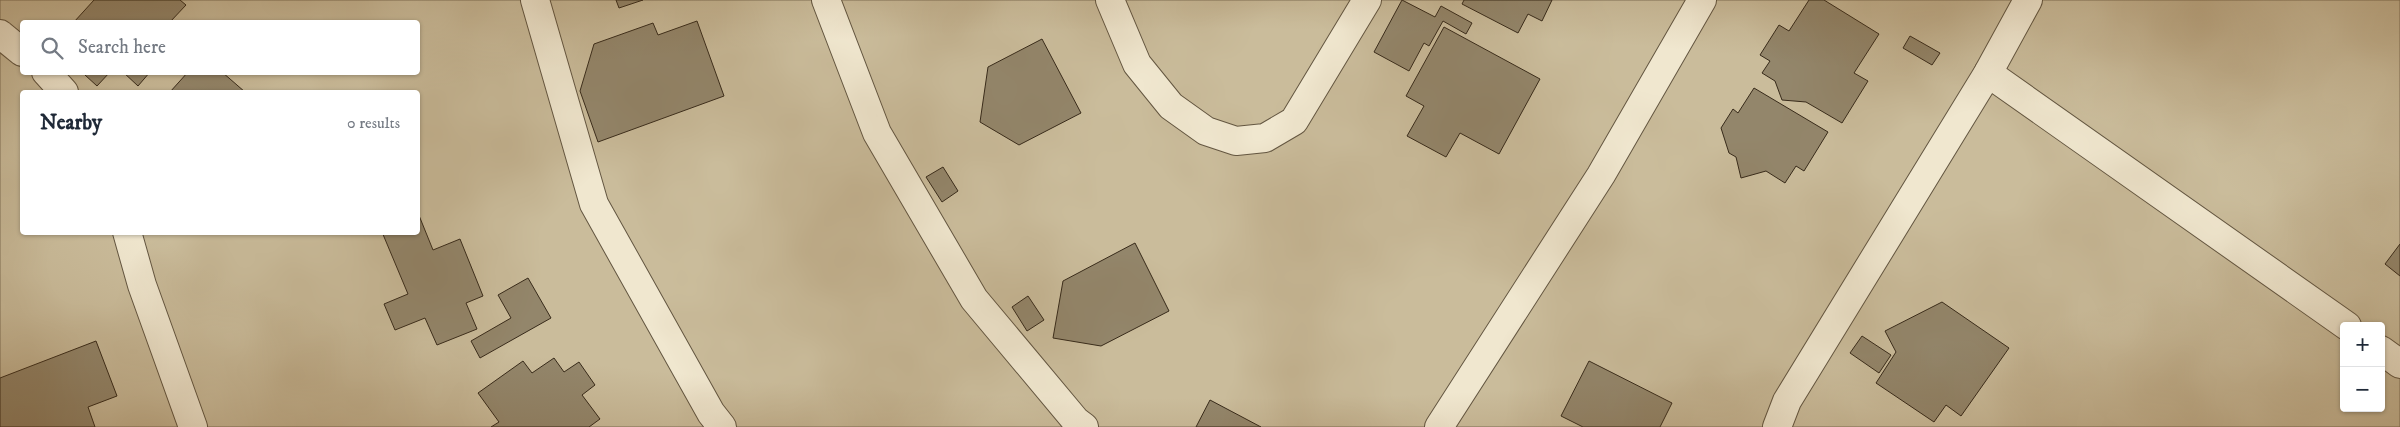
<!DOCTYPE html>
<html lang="en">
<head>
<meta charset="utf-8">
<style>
  body { margin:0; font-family:"IM FELL DW Pica",serif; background:#f2f2f3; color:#1f2937 }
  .controls { position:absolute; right:15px; bottom:15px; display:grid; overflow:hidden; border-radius:5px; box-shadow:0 1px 4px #0004 }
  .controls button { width:45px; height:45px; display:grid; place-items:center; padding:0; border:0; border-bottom:1px solid #e0e1e3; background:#fff; color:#1f2937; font:25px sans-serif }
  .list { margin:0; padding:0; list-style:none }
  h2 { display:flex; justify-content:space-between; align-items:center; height:65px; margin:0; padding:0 20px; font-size:21px }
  h2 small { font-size:16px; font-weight:400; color:#747a83 }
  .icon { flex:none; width:28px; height:28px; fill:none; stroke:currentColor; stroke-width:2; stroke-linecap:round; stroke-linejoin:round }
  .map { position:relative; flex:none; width:2400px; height:427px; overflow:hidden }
  .search { position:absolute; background:#fff; box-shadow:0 1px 4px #0004; left:20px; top:20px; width:400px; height:55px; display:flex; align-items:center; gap:12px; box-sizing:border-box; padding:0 18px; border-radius:5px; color:#747a83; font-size:19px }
  .panel { position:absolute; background:#fff; box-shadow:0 1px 4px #0004; left:20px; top:90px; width:400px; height:145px; border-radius:5px }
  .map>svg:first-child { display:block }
</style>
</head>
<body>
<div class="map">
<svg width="2400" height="427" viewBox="0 0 2400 427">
  <rect width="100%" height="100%" fill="#e8dab5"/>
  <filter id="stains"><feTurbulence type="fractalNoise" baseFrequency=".004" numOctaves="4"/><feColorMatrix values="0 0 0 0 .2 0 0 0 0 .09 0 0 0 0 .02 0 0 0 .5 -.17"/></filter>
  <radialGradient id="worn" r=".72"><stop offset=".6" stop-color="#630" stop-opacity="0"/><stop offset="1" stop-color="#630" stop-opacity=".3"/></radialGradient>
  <!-- green -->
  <path fill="#cabc9b" stroke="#80735a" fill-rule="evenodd" d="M 0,0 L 2400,0 L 2400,427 L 0,427 ZM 22,22 L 418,22 L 418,72 L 22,72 ZM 22,92 L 418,92 L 418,232 L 22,232 ZM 2344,326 L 2381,326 L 2381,408 L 2344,408 Z"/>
  <!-- building -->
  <g fill="#93866b" stroke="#372a1a">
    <path d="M 94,0 L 180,0 L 186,5 L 170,22 L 74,22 Z"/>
    <path d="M 616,0 L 643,0 L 619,8 Z"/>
    <path d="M 1402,0 L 1435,17 L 1441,6 L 1472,23 L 1466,34 L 1443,21 L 1429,46 L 1424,43 L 1409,71 L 1374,52 Z"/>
    <path d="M 1464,0 L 1552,0 L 1542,21 L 1528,14 L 1518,33 L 1462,4 Z"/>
    <path d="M 1809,0 L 1824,0 L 1879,34 L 1854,73 L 1868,81 L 1842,123 L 1806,102 L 1782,100 L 1775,81 L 1762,73 L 1770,61 L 1760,55 L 1779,25 L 1789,31 Z"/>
    <path d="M 697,21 L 724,96 L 598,142 L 580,91 L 594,44 L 653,23 L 658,35 Z"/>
    <path d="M 1444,27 L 1540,79 L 1499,154 L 1460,133 L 1446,157 L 1407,136 L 1424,106 L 1406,96 Z"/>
    <path d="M 1910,36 L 1940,53 L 1932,65 L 1903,48 Z"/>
    <path d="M 1042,39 L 1081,113 L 1019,145 L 980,122 L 988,67 Z"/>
    <path d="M 85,72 L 110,72 L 97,86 L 85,75 Z"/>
    <path d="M 123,72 L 150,72 L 138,86 Z"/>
    <path d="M 188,72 L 222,72 L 245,92 L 170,92 Z"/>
    <path d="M 1754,88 L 1828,132 L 1804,171 L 1796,166 L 1785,183 L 1766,171 L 1741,178 L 1736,157 L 1729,153 L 1721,128 L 1733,109 L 1738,113 Z"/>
    <path d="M 943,167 L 958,191 L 942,202 L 926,177 Z"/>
    <path d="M 418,213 L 433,250 L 460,239 L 483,296 L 466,303 L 477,329 L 437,345 L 425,318 L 395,330 L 384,304 L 408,294 L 382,232 L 418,232 Z"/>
    <path d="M 1135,243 L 1169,311 L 1101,346 L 1053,338 L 1063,281 Z"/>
    <path d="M 2400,244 L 2400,276 L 2385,264 Z"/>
    <path d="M 528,278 L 551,318 L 480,358 L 471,341 L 511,318 L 498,295 Z"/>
    <path d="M 1028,296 L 1044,320 L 1027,331 L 1012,307 Z"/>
    <path d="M 1942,302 L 2009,348 L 1961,416 L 1946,405 L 1934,422 L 1876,383 L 1896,352 L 1885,331 Z"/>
    <path d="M 1862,336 L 1891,355 L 1879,373 L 1850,353 Z"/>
    <path d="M 96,341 L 117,396 L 88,407 L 95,427 L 0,427 L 0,378 Z"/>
    <path d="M 554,358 L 564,372 L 579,362 L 595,385 L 582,395 L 600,419 L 589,427 L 491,427 L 499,422 L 478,393 L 523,361 L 532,373 Z"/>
    <path d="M 1589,361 L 1672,403 L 1660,427 L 1583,427 L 1561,416 Z"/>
    <path d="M 1210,400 L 1261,427 L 1196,427 Z"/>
  </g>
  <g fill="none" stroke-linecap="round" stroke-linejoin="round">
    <defs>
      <g id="street">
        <path d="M 535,0 L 594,204 L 711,413 L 722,427"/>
        <path d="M 826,0 L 877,133 L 974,299 L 1076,421 L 1084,427"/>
        <path d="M 1110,0 L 1137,64 L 1171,106 L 1206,131 L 1236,141 L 1265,138 L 1294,121 L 1367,0"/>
        <path d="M 0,34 L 22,52"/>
        <path d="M 46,72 L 64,92"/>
        <path d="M 1988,73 L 2347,326"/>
        <path d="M 127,232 L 142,285 L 193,427"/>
        <path d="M 2381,350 L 2400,364"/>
        <path d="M 1439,427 L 1601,175 L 1702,0"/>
        <path d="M 1777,427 L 1787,401 L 1988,73 L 2028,0"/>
      </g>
    </defs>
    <!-- street casing -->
    <use href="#street" stroke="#635641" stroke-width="30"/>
    <!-- street -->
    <use href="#street" stroke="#f0e7cf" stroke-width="28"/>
  </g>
  <rect width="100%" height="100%" filter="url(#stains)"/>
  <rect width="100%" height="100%" fill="url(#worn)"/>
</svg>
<div class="controls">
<button>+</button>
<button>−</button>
</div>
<div class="search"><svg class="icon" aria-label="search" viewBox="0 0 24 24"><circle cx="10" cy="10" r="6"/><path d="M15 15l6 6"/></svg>Search here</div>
<section class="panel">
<h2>Nearby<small>0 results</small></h2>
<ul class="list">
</ul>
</section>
</div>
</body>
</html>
